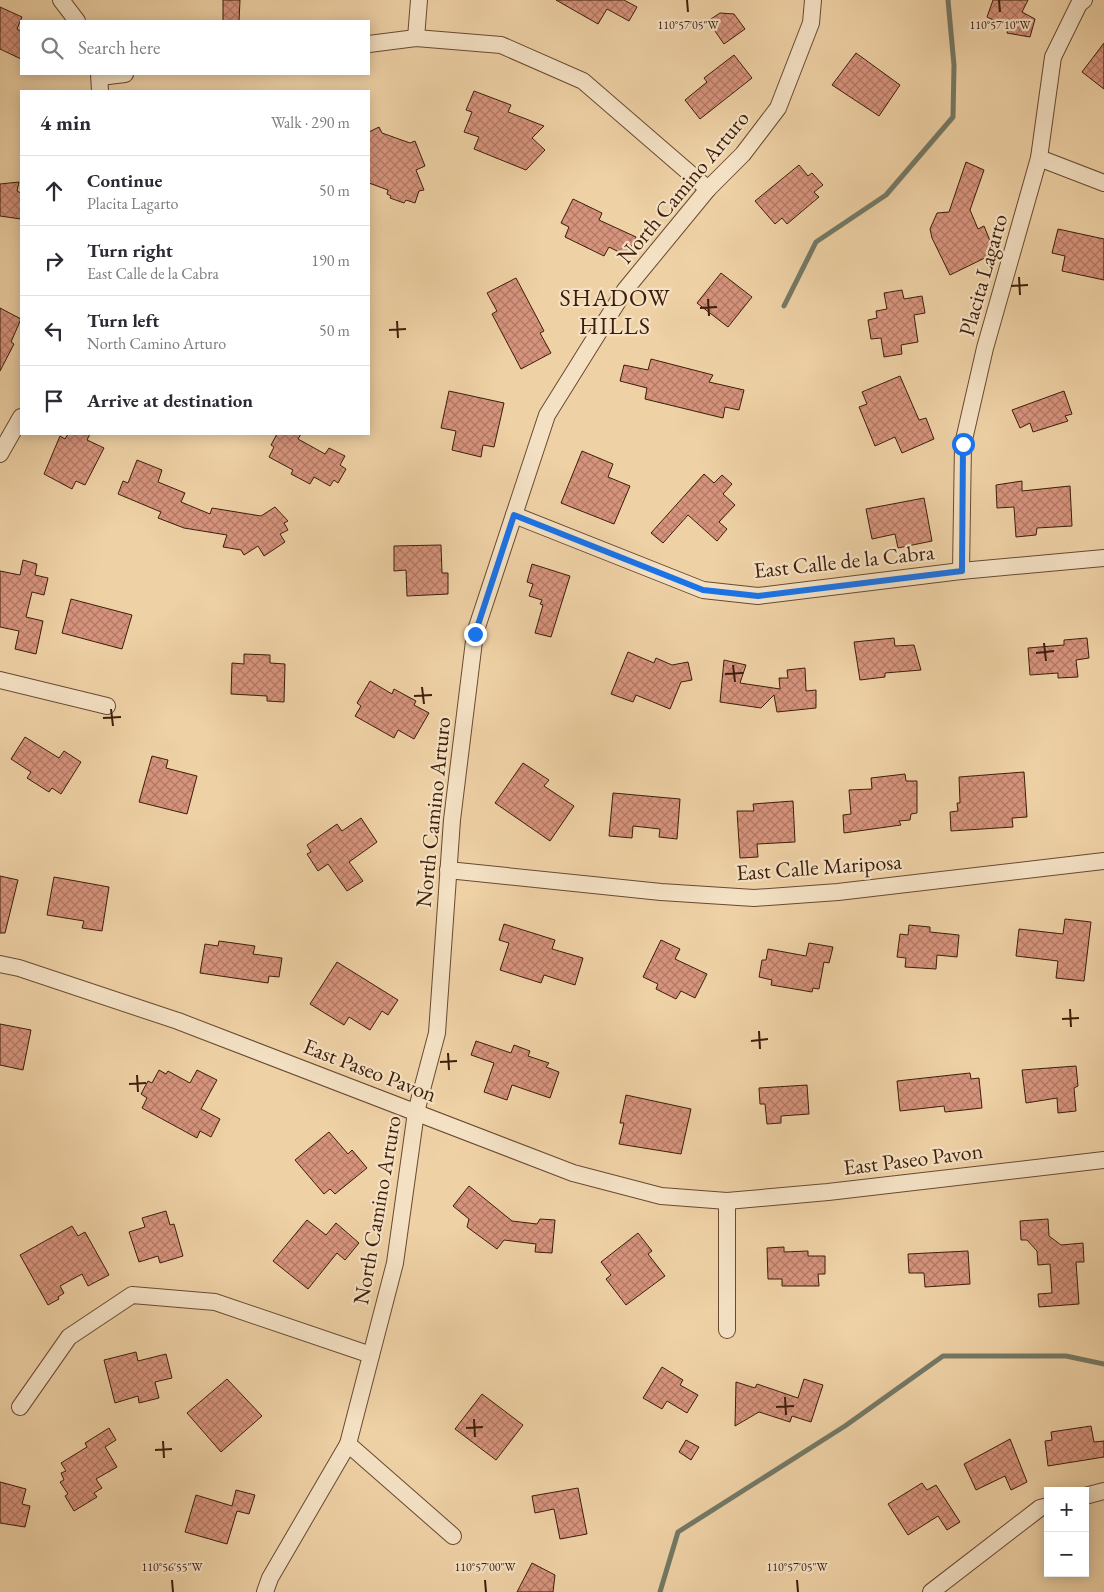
<!DOCTYPE html>
<html lang="en">
<head>
<meta charset="utf-8">
<style>
  body { margin:0; font-family:"EB Garamond",serif; background:#f2f2f3; color:#2b2b33 }
  .controls { position:absolute; right:15px; bottom:15px; display:grid; overflow:hidden; border-radius:0px; box-shadow:0 2px 12px #0003 }
  .controls button { width:45px; height:45px; display:grid; place-items:center; padding:0; border:0; border-bottom:1px solid #e1e1e2; background:#fff; color:#2b2b33; font:25px sans-serif }
  .stop { position:absolute; width:15px; height:15px; margin:-11px; border:4px solid #1a73e8; border-radius:50%; background:#fff }
  .stop.end { background:#1a73e8; border-color:#fff; box-shadow:0 1px 5px #0008 }
  .list { margin:0; padding:0; list-style:none }
  h2 { display:flex; justify-content:space-between; align-items:center; height:65px; margin:0; padding:0 20px; font-size:21px }
  h2 small { font-size:16px; font-weight:400; color:#7c7c81 }
  .list li { display:grid; grid-template-columns:32px 1fr auto; gap:15px; align-items:center; box-sizing:border-box; height:70px; padding:0 20px; border-top:1px solid #e1e1e2 }
  .list b { display:block; font-size:19px; white-space:nowrap }
  .list p { margin:0; font-size:16px; white-space:nowrap; color:#7c7c81 }
  .list em { font-size:16px; font-style:normal; color:#7c7c81 }
  .icon { flex:none; width:28px; height:28px; fill:none; stroke:currentColor; stroke-width:2; stroke-linecap:round; stroke-linejoin:round }
  .map { position:relative; flex:none; width:1104px; height:1592px; overflow:hidden }
  .search { position:absolute; background:#fff; box-shadow:0 2px 12px #0003; left:20px; top:20px; width:350px; height:55px; display:flex; align-items:center; gap:12px; box-sizing:border-box; padding:0 18px; border-radius:0px; color:#7c7c81; font-size:19px }
  .panel { position:absolute; background:#fff; box-shadow:0 2px 12px #0003; left:20px; top:90px; width:350px; height:345px; border-radius:0px }
  .map>svg:first-child { display:block }
</style>
</head>
<body>
<div class="map">
<svg width="1104" height="1592" viewBox="0 0 1104 1592">
  <defs>
    <pattern id="building-cross-hatch" width="8" height="8" patternUnits="userSpaceOnUse" patternTransform="scale(1.25)"><rect width="8" height="8" fill="#d7947d"/><path d="M0 0l8 8M0 8l8-8" fill="none" stroke="#b07865"/></pattern>
  </defs>
  <rect width="100%" height="100%" fill="#eed1a5"/>
  <filter id="stains"><feTurbulence type="fractalNoise" baseFrequency=".004" numOctaves="4"/><feColorMatrix values="0 0 0 0 .2 0 0 0 0 .09 0 0 0 0 .02 0 0 0 .5 -.17"/></filter>
  <radialGradient id="worn" r=".72"><stop offset=".6" stop-color="#630" stop-opacity="0"/><stop offset="1" stop-color="#630" stop-opacity=".3"/></radialGradient>
  <g fill="none" stroke-linecap="round" stroke-linejoin="round">
    <!-- stream -->
    <g stroke="#747966" stroke-width="5">
      <path d="M 784,306 L 816,242 L 886,195 L 953,117 L 954,65 L 948,0"/>
      <path d="M 660,1592 L 678,1532 L 845,1426 L 943,1356 L 1066,1356 L 1104,1364"/>
    </g>
  </g>
  <!-- building -->
  <g fill="url(#building-cross-hatch)" stroke="#3d1d0a">
    <path d="M 223,0 L 240,0 L 239,21 L 223,21 Z"/>
    <path d="M 556,0 L 624,0 L 637,7 L 629,21 L 607,9 L 598,24 Z"/>
    <path d="M 993,0 L 1028,0 L 1022,12 L 1035,19 L 1030,37 L 1007,33 L 1008,27 L 987,17 Z"/>
    <path d="M 0,7 L 22,17 L 17,29 L 21,31 L 21,59 L 0,49 Z"/>
    <path d="M 720,13 L 734,14 L 745,29 L 724,44 L 708,21 Z"/>
    <path d="M 1104,43 L 1104,89 L 1082,72 Z"/>
    <path d="M 856,53 L 900,85 L 879,116 L 832,85 Z"/>
    <path d="M 734,55 L 752,78 L 700,119 L 685,100 L 707,82 L 704,78 Z"/>
    <path d="M 474,91 L 511,105 L 508,112 L 544,126 L 532,138 L 545,150 L 526,170 L 474,149 L 479,137 L 464,132 L 472,112 L 466,110 Z"/>
    <path d="M 379,127 L 382,133 L 410,143 L 415,141 L 425,166 L 416,170 L 424,190 L 419,191 L 415,203 L 406,200 L 404,203 L 390,198 L 391,196 L 387,194 L 388,190 L 369,183 L 369,132 Z"/>
    <path d="M 966,162 L 984,170 L 970,210 L 978,229 L 984,226 L 995,253 L 950,275 L 932,238 L 930,229 L 937,213 L 949,212 Z"/>
    <path d="M 799,165 L 808,176 L 812,173 L 823,185 L 814,192 L 819,197 L 787,224 L 782,218 L 775,224 L 755,201 Z"/>
    <path d="M 19,182 L 17,191 L 21,193 L 21,219 L 0,216 L 0,184 Z"/>
    <path d="M 573,199 L 602,213 L 599,220 L 636,237 L 627,256 L 609,247 L 604,256 L 565,237 L 569,227 L 561,223 Z"/>
    <path d="M 1058,229 L 1104,239 L 1104,280 L 1062,271 L 1065,256 L 1052,253 Z"/>
    <path d="M 721,273 L 752,297 L 728,327 L 697,303 Z"/>
    <path d="M 516,278 L 544,331 L 540,333 L 551,353 L 521,369 L 492,314 L 497,311 L 487,293 Z"/>
    <path d="M 902,290 L 904,299 L 922,296 L 925,313 L 914,315 L 918,342 L 901,345 L 902,354 L 884,357 L 881,338 L 871,339 L 868,320 L 877,318 L 876,311 L 887,309 L 884,293 Z"/>
    <path d="M 0,308 L 21,319 L 11,342 L 14,344 L 0,371 Z"/>
    <path d="M 651,359 L 713,375 L 709,382 L 744,390 L 739,410 L 725,407 L 723,418 L 645,399 L 647,388 L 620,381 L 624,365 L 648,370 Z"/>
    <path d="M 900,376 L 919,420 L 926,418 L 934,439 L 902,453 L 895,437 L 875,446 L 859,407 L 867,404 L 862,392 Z"/>
    <path d="M 449,391 L 504,403 L 494,447 L 483,445 L 481,457 L 452,450 L 456,431 L 441,428 Z"/>
    <path d="M 1064,391 L 1072,414 L 1065,416 L 1068,421 L 1033,432 L 1030,423 L 1020,428 L 1012,410 Z"/>
    <path d="M 68,434 L 90,434 L 87,440 L 104,448 L 85,485 L 76,481 L 72,489 L 44,474 L 60,436 L 65,439 Z"/>
    <path d="M 277,434 L 301,434 L 298,439 L 325,454 L 329,448 L 345,456 L 340,465 L 346,469 L 338,483 L 334,480 L 330,486 L 314,477 L 310,484 L 291,474 L 293,470 L 269,457 L 274,447 L 271,445 Z"/>
    <path d="M 582,451 L 613,464 L 608,477 L 630,486 L 614,524 L 561,503 Z"/>
    <path d="M 137,460 L 162,470 L 158,482 L 185,493 L 181,502 L 210,514 L 212,508 L 261,516 L 275,507 L 288,521 L 284,523 L 288,530 L 280,534 L 285,542 L 264,556 L 258,546 L 244,555 L 241,550 L 223,547 L 227,535 L 184,528 L 158,518 L 161,512 L 118,494 L 123,481 L 128,483 Z"/>
    <path d="M 704,474 L 714,483 L 722,475 L 732,484 L 723,494 L 735,505 L 719,522 L 727,529 L 717,541 L 688,515 L 663,543 L 651,533 Z"/>
    <path d="M 1022,481 L 1022,491 L 1070,486 L 1072,526 L 1037,528 L 1036,535 L 1016,537 L 1014,507 L 997,508 L 996,485 Z"/>
    <path d="M 924,498 L 932,541 L 898,548 L 895,534 L 872,539 L 866,509 Z"/>
    <path d="M 441,545 L 442,573 L 448,573 L 448,594 L 407,596 L 406,570 L 394,571 L 394,546 Z"/>
    <path d="M 23,560 L 37,564 L 35,575 L 48,578 L 44,595 L 32,592 L 26,617 L 43,621 L 36,654 L 15,649 L 19,631 L 0,627 L 0,571 L 20,575 Z"/>
    <path d="M 532,564 L 570,576 L 551,637 L 535,633 L 543,605 L 540,604 L 542,600 L 529,596 L 533,584 L 527,582 Z"/>
    <path d="M 71,599 L 132,615 L 122,649 L 62,633 Z"/>
    <path d="M 894,638 L 895,646 L 914,645 L 921,670 L 885,673 L 885,677 L 860,680 L 854,642 Z"/>
    <path d="M 1087,638 L 1089,658 L 1076,660 L 1078,677 L 1058,678 L 1058,673 L 1030,675 L 1028,648 L 1064,645 L 1064,640 Z"/>
    <path d="M 628,652 L 654,663 L 656,658 L 672,665 L 688,662 L 692,680 L 681,682 L 670,709 L 636,695 L 633,702 L 611,694 Z"/>
    <path d="M 244,654 L 270,655 L 270,663 L 285,664 L 284,702 L 267,701 L 267,696 L 231,694 L 232,663 L 244,664 Z"/>
    <path d="M 724,660 L 746,665 L 740,683 L 780,689 L 779,678 L 788,678 L 787,670 L 805,668 L 806,691 L 816,690 L 816,708 L 777,712 L 774,695 L 761,708 L 720,702 Z"/>
    <path d="M 370,681 L 392,694 L 394,689 L 416,701 L 414,705 L 429,713 L 414,739 L 398,730 L 394,738 L 355,716 L 361,706 L 357,703 Z"/>
    <path d="M 25,737 L 59,758 L 64,751 L 81,762 L 61,794 L 52,788 L 49,792 L 27,778 L 31,772 L 11,759 Z"/>
    <path d="M 152,756 L 168,760 L 166,768 L 197,776 L 187,814 L 139,802 Z"/>
    <path d="M 523,763 L 549,780 L 544,786 L 574,806 L 550,841 L 495,803 Z"/>
    <path d="M 1024,772 L 1027,817 L 1012,818 L 1013,827 L 951,831 L 950,812 L 958,811 L 957,803 L 960,803 L 959,777 Z"/>
    <path d="M 905,774 L 906,781 L 917,781 L 917,813 L 911,814 L 910,820 L 899,821 L 901,825 L 844,833 L 843,815 L 851,814 L 849,790 L 872,789 L 871,778 Z"/>
    <path d="M 613,793 L 680,799 L 677,839 L 659,837 L 660,829 L 633,826 L 632,838 L 609,836 Z"/>
    <path d="M 793,801 L 795,842 L 757,844 L 758,857 L 740,858 L 737,811 L 754,811 L 753,804 Z"/>
    <path d="M 361,818 L 377,842 L 349,862 L 363,881 L 347,891 L 328,864 L 318,871 L 307,854 L 311,852 L 307,845 L 337,824 L 342,831 Z"/>
    <path d="M 0,876 L 18,880 L 5,933 L 0,933 Z"/>
    <path d="M 54,877 L 109,887 L 102,931 L 82,928 L 84,921 L 47,915 Z"/>
    <path d="M 1065,919 L 1091,922 L 1084,981 L 1056,978 L 1058,961 L 1016,956 L 1019,929 L 1063,934 Z"/>
    <path d="M 504,924 L 555,940 L 552,949 L 583,958 L 575,985 L 544,975 L 541,983 L 500,970 L 509,943 L 499,940 Z"/>
    <path d="M 909,925 L 930,927 L 930,932 L 959,935 L 957,957 L 937,955 L 936,969 L 905,967 L 906,958 L 897,957 L 900,934 L 908,935 Z"/>
    <path d="M 661,940 L 680,949 L 675,959 L 707,974 L 695,998 L 681,991 L 676,999 L 656,989 L 658,984 L 643,977 Z"/>
    <path d="M 219,941 L 255,946 L 253,954 L 282,958 L 279,977 L 269,976 L 268,983 L 200,973 L 205,944 L 218,946 Z"/>
    <path d="M 809,943 L 833,947 L 829,963 L 824,962 L 819,989 L 813,988 L 812,992 L 771,985 L 772,980 L 759,977 L 762,960 L 766,960 L 768,949 L 806,956 Z"/>
    <path d="M 337,962 L 398,1000 L 388,1015 L 382,1011 L 370,1030 L 349,1017 L 344,1025 L 310,1004 Z"/>
    <path d="M 0,1024 L 31,1030 L 23,1070 L 0,1065 Z"/>
    <path d="M 476,1041 L 511,1053 L 514,1045 L 530,1051 L 528,1056 L 549,1063 L 546,1067 L 559,1072 L 550,1098 L 512,1085 L 507,1100 L 484,1092 L 494,1063 L 471,1055 Z"/>
    <path d="M 1076,1066 L 1078,1086 L 1074,1088 L 1076,1111 L 1058,1113 L 1057,1098 L 1026,1103 L 1022,1070 Z"/>
    <path d="M 159,1070 L 166,1074 L 168,1071 L 190,1083 L 197,1070 L 217,1080 L 201,1109 L 220,1119 L 211,1137 L 200,1131 L 197,1138 L 142,1108 L 147,1098 L 141,1094 L 148,1081 L 152,1083 Z"/>
    <path d="M 970,1073 L 971,1079 L 979,1078 L 982,1108 L 945,1112 L 944,1106 L 900,1111 L 897,1081 Z"/>
    <path d="M 807,1085 L 809,1114 L 781,1116 L 781,1123 L 767,1124 L 765,1104 L 760,1104 L 759,1088 Z"/>
    <path d="M 626,1095 L 691,1109 L 681,1154 L 619,1144 L 624,1123 L 620,1123 Z"/>
    <path d="M 329,1132 L 348,1154 L 352,1150 L 367,1168 L 335,1194 L 330,1189 L 324,1194 L 295,1160 Z"/>
    <path d="M 469,1186 L 512,1221 L 537,1224 L 540,1219 L 555,1220 L 552,1253 L 535,1252 L 536,1244 L 504,1240 L 497,1249 L 467,1227 L 469,1219 L 453,1206 Z"/>
    <path d="M 166,1211 L 170,1225 L 174,1224 L 183,1256 L 160,1263 L 158,1256 L 139,1262 L 129,1232 L 145,1227 L 142,1218 Z"/>
    <path d="M 1048,1219 L 1049,1236 L 1061,1245 L 1083,1243 L 1084,1262 L 1076,1262 L 1079,1304 L 1039,1307 L 1038,1294 L 1052,1293 L 1050,1264 L 1038,1265 L 1037,1251 L 1027,1240 L 1021,1240 L 1020,1221 Z"/>
    <path d="M 307,1220 L 326,1235 L 336,1223 L 359,1243 L 345,1260 L 337,1253 L 308,1289 L 273,1261 Z"/>
    <path d="M 72,1226 L 78,1236 L 85,1232 L 109,1275 L 88,1286 L 82,1274 L 60,1286 L 64,1293 L 58,1297 L 59,1299 L 48,1305 L 20,1255 Z"/>
    <path d="M 638,1233 L 652,1251 L 648,1254 L 665,1276 L 626,1305 L 606,1279 L 611,1275 L 601,1262 Z"/>
    <path d="M 784,1247 L 784,1252 L 808,1251 L 808,1256 L 825,1256 L 825,1274 L 818,1274 L 819,1286 L 782,1286 L 782,1279 L 768,1279 L 767,1248 Z"/>
    <path d="M 968,1251 L 970,1284 L 925,1287 L 924,1273 L 909,1273 L 908,1254 Z"/>
    <path d="M 136,1352 L 138,1361 L 166,1354 L 172,1378 L 155,1382 L 159,1398 L 139,1403 L 138,1396 L 115,1403 L 104,1360 Z"/>
    <path d="M 662,1367 L 683,1380 L 680,1385 L 698,1395 L 687,1413 L 667,1401 L 662,1409 L 643,1398 Z"/>
    <path d="M 227,1379 L 262,1416 L 221,1452 L 187,1413 Z"/>
    <path d="M 804,1379 L 823,1385 L 811,1422 L 792,1416 L 790,1422 L 759,1412 L 735,1426 L 736,1382 L 755,1388 L 757,1384 L 798,1398 Z"/>
    <path d="M 482,1394 L 523,1425 L 496,1460 L 455,1429 Z"/>
    <path d="M 1091,1426 L 1094,1442 L 1104,1441 L 1104,1457 L 1048,1466 L 1045,1441 L 1052,1440 L 1051,1432 Z"/>
    <path d="M 109,1428 L 116,1440 L 105,1447 L 117,1467 L 96,1479 L 102,1488 L 94,1493 L 97,1497 L 74,1511 L 65,1496 L 68,1494 L 60,1482 L 64,1480 L 61,1473 L 66,1471 L 61,1463 L 87,1447 L 85,1443 Z"/>
    <path d="M 1010,1439 L 1027,1482 L 1011,1490 L 1005,1476 L 976,1490 L 964,1464 Z"/>
    <path d="M 686,1440 L 699,1447 L 691,1460 L 679,1452 Z"/>
    <path d="M 0,1482 L 26,1489 L 22,1504 L 30,1506 L 25,1527 L 0,1523 Z"/>
    <path d="M 922,1483 L 927,1490 L 936,1485 L 960,1522 L 947,1530 L 938,1516 L 908,1535 L 888,1504 Z"/>
    <path d="M 578,1488 L 587,1534 L 560,1539 L 554,1509 L 535,1513 L 532,1496 Z"/>
    <path d="M 236,1490 L 255,1495 L 249,1514 L 237,1511 L 227,1544 L 185,1532 L 196,1495 L 232,1506 Z"/>
    <path d="M 532,1563 L 555,1575 L 553,1592 L 517,1592 Z"/>
  </g>
  <g fill="none" stroke-linecap="round" stroke-linejoin="round">
    <defs>
      <g id="minor">
        <path d="M 61,0 L 77,21"/>
        <path d="M 416,38 L 419,0"/>
        <path d="M 369,44 L 416,38 L 501,45 L 583,81 L 708,189"/>
        <path d="M 99,74 L 100,91"/>
        <path d="M 100,77 L 125,74"/>
        <path d="M 1039,158 L 1104,183"/>
        <path d="M 0,454 L 21,417"/>
        <path d="M 514,515 L 703,590 L 758,596 L 961,571 L 1104,558"/>
        <path d="M 961,571 L 963,444 L 985,348 L 1039,158 L 1053,57 L 1079,4 L 1084,0"/>
        <path d="M 0,680 L 107,706"/>
        <path d="M 448,870 L 661,892 L 754,898 L 838,892 L 1104,861"/>
        <path d="M 0,964 L 19,968 L 178,1021 L 573,1173 L 661,1196 L 727,1201 L 828,1192 L 1104,1160"/>
        <path d="M 727,1330 L 727,1201"/>
        <path d="M 20,1407 L 69,1337 L 132,1295 L 215,1302 L 371,1355"/>
        <path d="M 348,1444 L 453,1536"/>
        <path d="M 1085,1496 L 1104,1491"/>
        <path d="M 265,1592 L 270,1578 L 348,1444 L 395,1263 L 416,1112 L 437,1033 L 452,820 L 475,633 L 547,415 L 625,290 L 708,189 L 743,154 L 778,108 L 811,23 L 813,0"/>
        <path d="M 931,1592 L 1040,1508 L 1048,1506"/>
      </g>
    </defs>
    <!-- minor casing -->
    <use href="#minor" stroke="#694a31" stroke-width="18"/>
    <!-- minor -->
    <use href="#minor" stroke="#f4e1c4" stroke-width="16"/>
  </g>
  <g fill="none" stroke-linecap="round" stroke-linejoin="round">
    <!-- route -->
    <path stroke="#1a73e8" stroke-width="6" d="M 475,634 L 514,515 L 703,590 L 758,596 L 962,571 L 963,444"/>
  </g>
  <!-- ticks -->
  <path fill="none" stroke="#3d1d0a" stroke-width="2" d="M 687,0 L 688,12M 999,0 L 1000,12M 1019,277 L 1020,295M 1011,286 L 1028,285M 708,299 L 709,316M 700,308 L 717,307M 397,321 L 398,338M 389,330 L 406,329M 1044,643 L 1046,661M 1036,653 L 1054,651M 733,665 L 735,682M 725,674 L 743,673M 422,687 L 424,704M 414,696 L 432,695M 111,709 L 113,726M 103,718 L 121,717M 1070,1009 L 1071,1027M 1062,1019 L 1079,1018M 759,1031 L 760,1049M 751,1041 L 768,1039M 448,1053 L 449,1070M 440,1062 L 457,1061M 137,1075 L 138,1092M 129,1084 L 146,1083M 785,1397 L 786,1415M 776,1407 L 794,1406M 474,1419 L 475,1437M 466,1428 L 483,1427M 163,1441 L 164,1458M 155,1450 L 172,1449M 172,1580 L 173,1592M 485,1580 L 486,1592M 797,1580 L 798,1592"/>
  <g text-anchor="middle" dominant-baseline="central" stroke-width="4.5" stroke-linejoin="round" paint-order="stroke">
    <!-- street labels -->
    <g font-size="22" fill="#3d1d0a" stroke="#f4e1c4">
      <text transform="translate(683 187) rotate(-50)">North Camino Arturo</text>
      <text transform="translate(983 275) rotate(-74)">Placita Lagarto</text>
      <text transform="translate(844 561) rotate(-6)">East Calle de la Cabra</text>
      <text transform="translate(433 812) rotate(-84)">North Camino Arturo</text>
      <text transform="translate(819 867) rotate(-4)">East Calle Mariposa</text>
      <text transform="translate(370 1070) rotate(21)">East Paseo Pavon</text>
      <text transform="translate(913 1159) rotate(-7)">East Paseo Pavon</text>
      <text transform="translate(377 1210) rotate(-80)">North Camino Arturo</text>
    </g>
    <!-- neighbourhood labels -->
    <g font-size="24" letter-spacing="1" fill="#3d1d0a" stroke="#f4e1c4">
      <text x="615" y="297">SHADOW<tspan x="615" dy="28">HILLS</tspan></text>
    </g>
  </g>
  <g font-size="12" text-anchor="middle" fill="#3d1d0a" stroke="#f4e1c4" stroke-width="4.5" stroke-linejoin="round" paint-order="stroke">
    <text x="688" y="29">110°57'05"W</text>
    <text x="1000" y="29">110°57'10"W</text>
    <text x="172" y="1571">110°56'55"W</text>
    <text x="485" y="1571">110°57'00"W</text>
    <text x="797" y="1571">110°57'05"W</text>
  </g>
  <rect width="100%" height="100%" filter="url(#stains)"/>
  <rect width="100%" height="100%" fill="url(#worn)"/>
</svg>
<div class="controls">
<button>+</button>
<button>−</button>
</div>
<div class="stop" style="left:963px;top:444px"></div>
<div class="stop end" style="left:475px;top:634px"></div>
<div class="search"><svg class="icon" aria-label="search" viewBox="0 0 24 24"><circle cx="10" cy="10" r="6"/><path d="M15 15l6 6"/></svg>Search here</div>
<section class="panel">
<h2>4 min<small>Walk · 290 m</small></h2>
<ul class="list">
<li><svg class="icon" aria-label="ahead" viewBox="0 0 24 24"><path d="M12 20V5M6 11l6-6 6 6"/></svg><div><b>Continue</b><p>Placita Lagarto</p></div><em>50 m</em></li>
<li><svg class="icon" aria-label="right" viewBox="0 0 24 24"><path d="M7 20v-9h11M14 6l5 5-5 5"/></svg><div><b>Turn right</b><p>East Calle de la Cabra</p></div><em>190 m</em></li>
<li><svg class="icon" aria-label="left" viewBox="0 0 24 24"><path d="M17 20v-9H6M10 6l-5 5 5 5"/></svg><div><b>Turn left</b><p>North Camino Arturo</p></div><em>50 m</em></li>
<li><svg class="icon" aria-label="arrive" viewBox="0 0 24 24"><path d="M6 21V4h12l-3 4 3 4H6"/></svg><div><b>Arrive at destination</b></div></li>
</ul>
</section>
</div>
</body>
</html>
